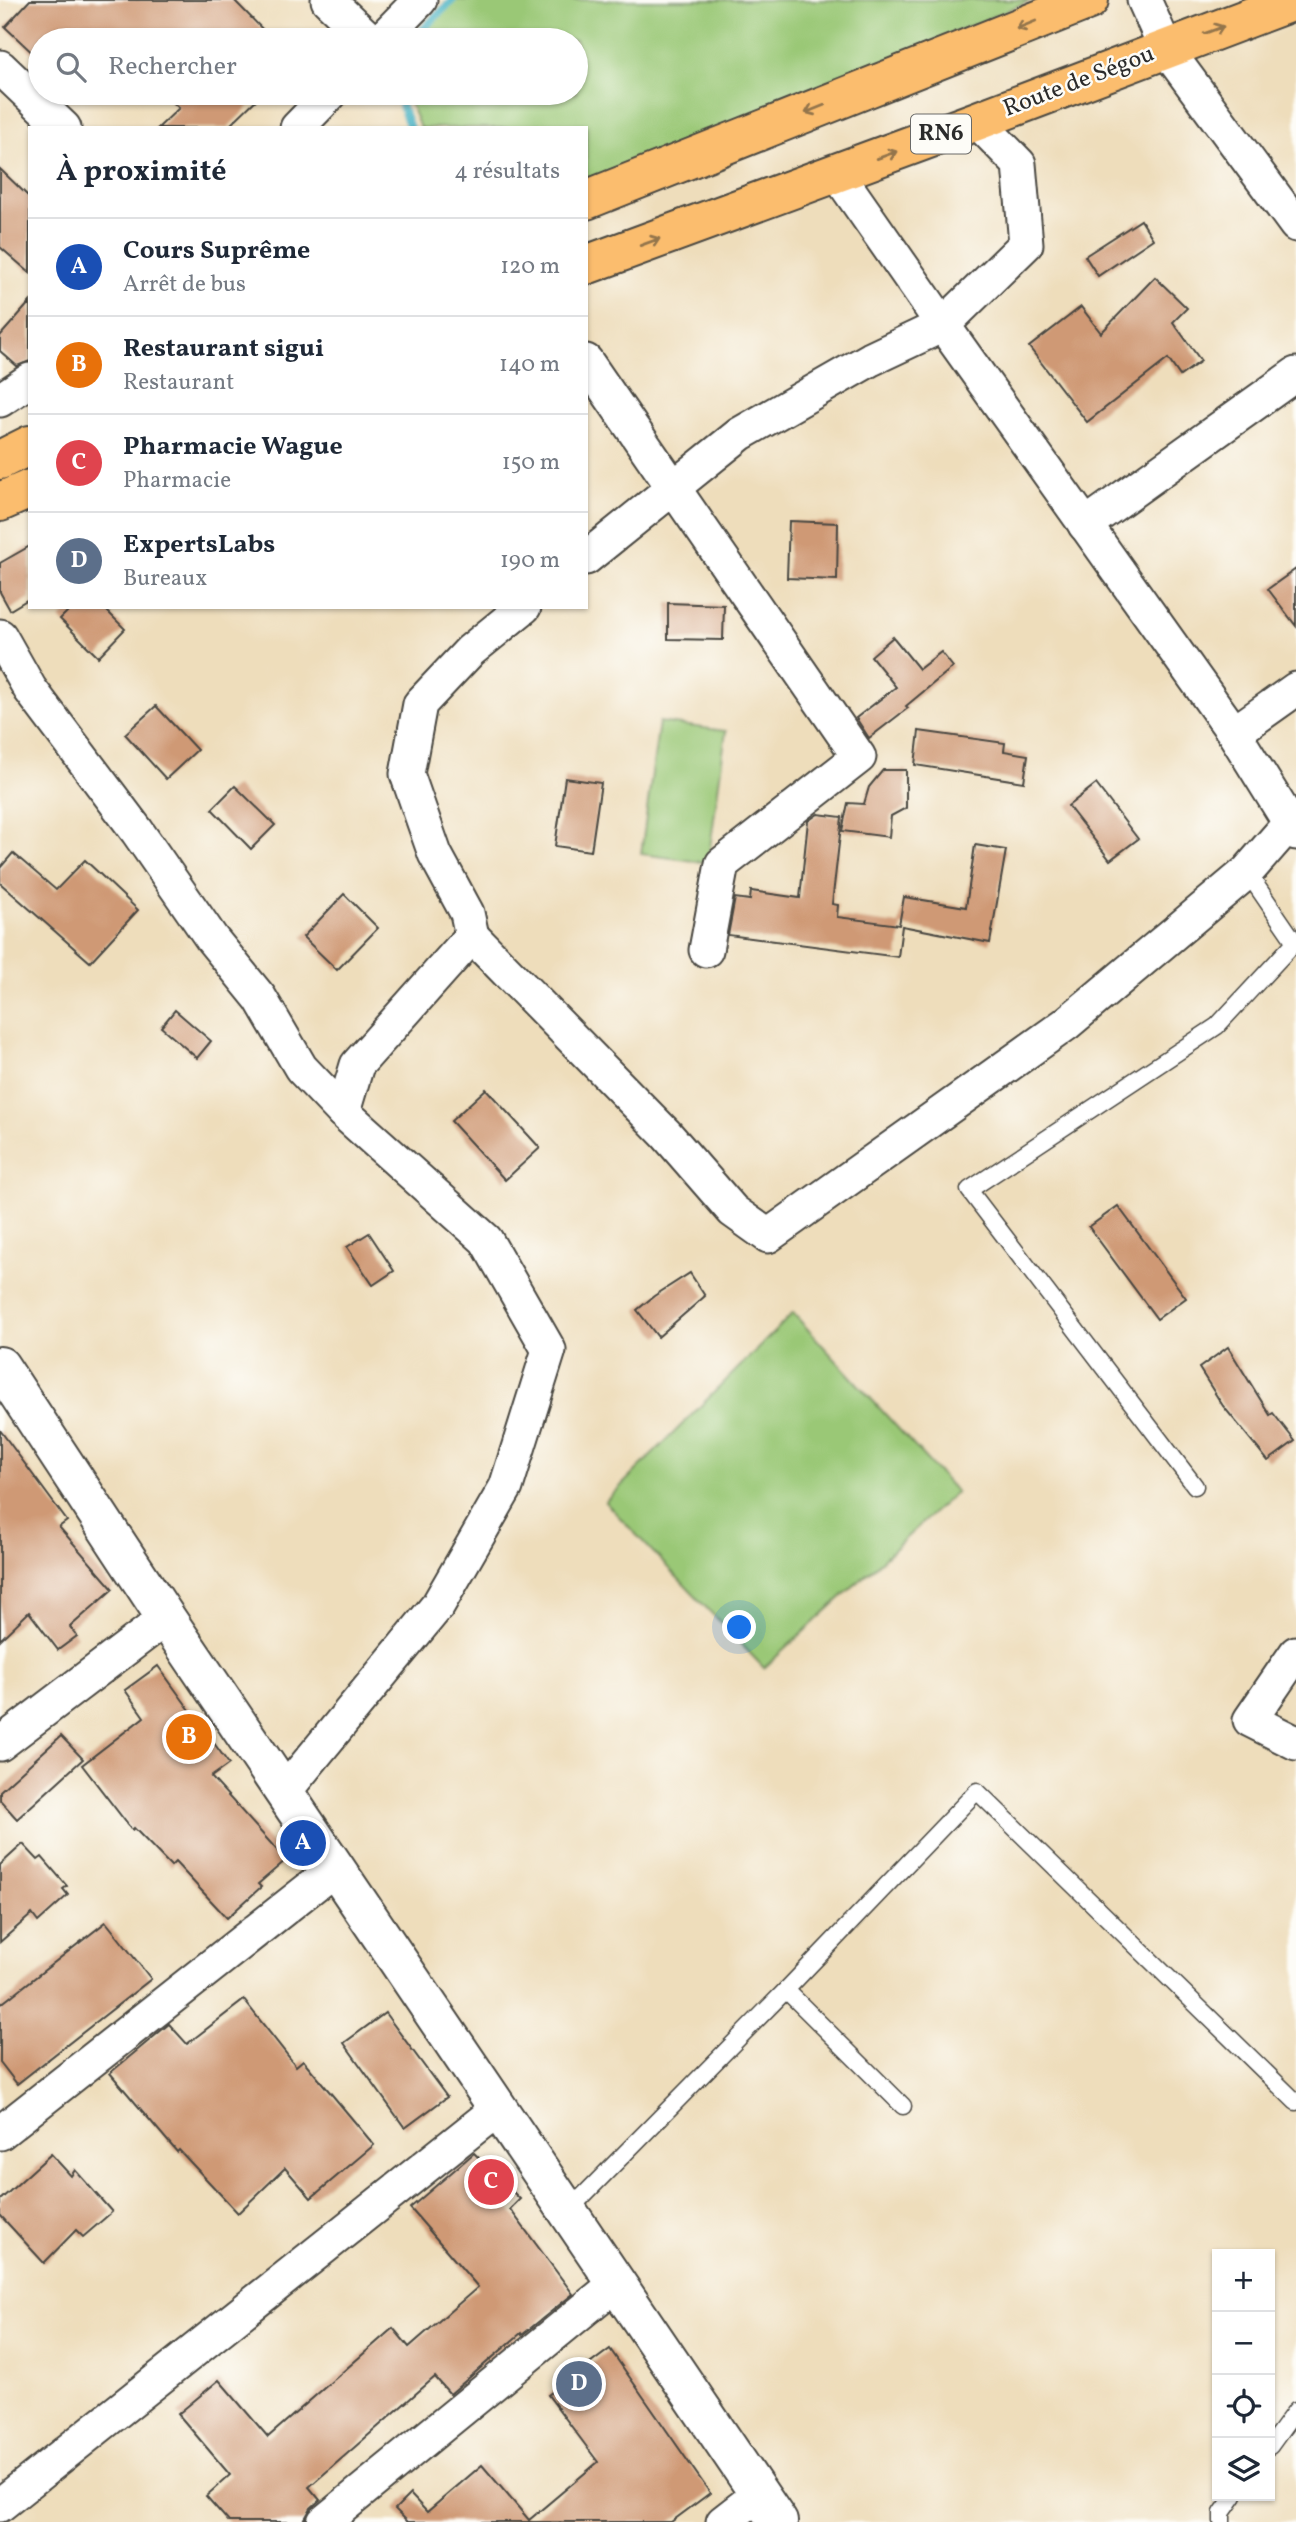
<!DOCTYPE html>
<html lang="fr">
<head>
<meta charset="utf-8">
<style>
  body { margin:0; font-family:Vollkorn,serif; background:#f2f2f3; color:#1f2937 }
  .controls { position:absolute; right:21px; bottom:21px; display:grid; overflow:hidden; border-radius:0px; box-shadow:0 2px 5px #0004 }
  .controls button { width:63px; height:63px; display:grid; place-items:center; padding:0; border:0; border-bottom:2px solid #e0e1e3; background:#fff; color:#1f2937; font:35px sans-serif }
  .you { position:absolute; left:740px; top:1628px; width:24px; height:24px; margin:-18px; border:5px solid #fff; border-radius:50%; background:#1a73e8; box-shadow:0 0 0 10px #1a73e833 }
  .badge { display:grid; place-items:center; width:46px; height:46px; border-radius:50%; background:#d1495b; color:#fff; font-size:23px; font-weight:700 }
  .pin { position:absolute; translate:-50% -50%; border:4px solid #fff; box-shadow:0 2px 7px #0006 }
  .list { margin:0; padding:0; list-style:none }
  h2 { display:flex; justify-content:space-between; align-items:center; height:91px; margin:0; padding:0 28px; font-size:30px }
  h2 small { font-size:23px; font-weight:400; color:#747a83 }
  .list li { display:grid; grid-template-columns:46px 1fr auto; gap:21px; align-items:center; box-sizing:border-box; height:98px; padding:0 28px; border-top:2px solid #e0e1e3 }
  .list b { display:block; font-size:26px; white-space:nowrap }
  .list p { margin:0; font-size:23px; white-space:nowrap; color:#747a83 }
  .list em { font-size:23px; font-style:normal; color:#747a83 }
  .icon { flex:none; width:38px; height:38px; fill:none; stroke:currentColor; stroke-width:2; stroke-linecap:round; stroke-linejoin:round }
  .map { position:relative; flex:none; width:1296px; height:2522px; overflow:hidden }
  .search { position:absolute; background:#fff; box-shadow:0 2px 5px #0004; left:28px; top:28px; width:560px; height:77px; display:flex; align-items:center; gap:18px; box-sizing:border-box; padding:0 24px; border-radius:38px; color:#747a83; font-size:26px }
  .panel { position:absolute; background:#fff; box-shadow:0 2px 5px #0004; left:28px; top:126px; width:560px; height:483px; border-radius:0px }
  .map>svg:first-child { display:block }
</style>
</head>
<body>
<div class="map">
<svg width="1296" height="2522" viewBox="0 0 1296 2522">
  <rect width="100%" height="100%" fill="#fdfcf7"/>
  <filter id="ink" filterUnits="userSpaceOnUse"><feTurbulence type="fractalNoise" baseFrequency=".0143" numOctaves="2"/><feDisplacementMap in="SourceGraphic" scale="14" xChannelSelector="R" yChannelSelector="G"/><feConvolveMatrix kernelMatrix="1 2 1 2 8 2 1 2 1" color-interpolation-filters="sRGB"/></filter>
  <filter id="wash" filterUnits="userSpaceOnUse"><feTurbulence type="fractalNoise" baseFrequency=".00686" numOctaves="4" result="noise"/><feDisplacementMap in="SourceGraphic" scale="28" xChannelSelector="R" yChannelSelector="G"/><feGaussianBlur stdDeviation="1.57" result="paint"/><feColorMatrix in="noise" values="0 0 0 0 0 0 0 0 0 0 0 0 0 0 0 0 0 1.4 0 .05"/><feComposite in="paint" operator="in"/></filter>
  <g filter="url(#wash)">
    <rect width="100%" height="100%" fill="#edb"/>
    <!-- green -->
    <g fill="#9ac876" stroke="#627a50" stroke-width="2">
      <path d="M 454,0 L 1032,0 L 586,188 L 586,128 L 420,128 L 406,93 L 576,93 L 576,40 L 416,40 Z"/>
      <path d="M 659,722 L 726,731 L 708,863 L 641,854 Z"/>
      <path d="M 793,1313 L 956,1492 L 764,1668 L 605,1502 Z"/>
    </g>
    <g fill="none" stroke-linecap="round" stroke-linejoin="round">
      <!-- stream -->
      <g stroke="#45b1c2" stroke-width="8">
        <path d="M 412,40 L 453,0"/>
        <path d="M 397,93 L 410,128"/>
      </g>
    </g>
    <g id="blocks">
      <!-- building -->
      <g fill="#cf9974">
        <path d="M 30,0 L 234,0 L 273,40 L 40,40 L 40,60 L 5,27 Z"/>
        <path d="M 163,93 L 263,93 L 227,128 L 158,128 L 179,108 Z"/>
        <path d="M 0,169 L 30,198 L 30,273 L 0,247 Z"/>
        <path d="M 1141,220 L 1153,239 L 1098,276 L 1085,256 Z"/>
        <path d="M 1155,277 L 1187,308 L 1173,322 L 1201,361 L 1180,376 L 1168,359 L 1087,422 L 1029,347 L 1081,307 L 1101,333 Z"/>
        <path d="M 30,302 L 30,361 L 17,366 L 0,351 L 0,336 Z"/>
        <path d="M 789,521 L 838,523 L 837,580 L 787,578 Z"/>
        <path d="M 30,546 L 30,598 L 10,610 L 0,592 L 0,563 Z"/>
        <path d="M 1296,569 L 1296,626 L 1268,589 Z"/>
        <path d="M 668,603 L 724,605 L 723,640 L 668,639 Z"/>
        <path d="M 72,607 L 103,607 L 125,629 L 98,657 L 60,619 Z"/>
        <path d="M 893,637 L 919,669 L 941,652 L 953,667 L 906,706 L 908,708 L 869,738 L 856,718 L 896,687 L 871,656 Z"/>
        <path d="M 156,706 L 197,750 L 166,779 L 125,734 Z"/>
        <path d="M 919,731 L 1005,743 L 1004,751 L 1028,755 L 1024,782 L 915,765 Z"/>
        <path d="M 883,770 L 906,770 L 906,808 L 891,816 L 889,837 L 842,831 L 848,803 L 864,804 L 869,787 Z"/>
        <path d="M 565,778 L 601,783 L 591,851 L 555,846 Z"/>
        <path d="M 1096,784 L 1138,839 L 1110,860 L 1068,806 Z"/>
        <path d="M 235,786 L 275,825 L 251,849 L 212,809 Z"/>
        <path d="M 818,814 L 842,817 L 832,904 L 838,905 L 837,917 L 899,925 L 904,897 L 966,907 L 975,845 L 1006,850 L 990,943 L 902,926 L 898,957 L 728,935 L 735,898 L 750,900 L 751,891 L 800,898 L 808,821 Z"/>
        <path d="M 13,853 L 56,890 L 85,860 L 138,910 L 90,962 L 0,883 L 0,868 Z"/>
        <path d="M 344,894 L 378,928 L 337,970 L 303,937 Z"/>
        <path d="M 175,1010 L 211,1041 L 197,1058 L 161,1027 Z"/>
        <path d="M 486,1089 L 540,1148 L 505,1180 L 451,1121 Z"/>
        <path d="M 1118,1206 L 1186,1298 L 1157,1319 L 1089,1227 Z"/>
        <path d="M 369,1233 L 394,1271 L 373,1285 L 347,1247 Z"/>
        <path d="M 690,1273 L 705,1296 L 658,1337 L 637,1310 L 654,1296 Z"/>
        <path d="M 1228,1347 L 1270,1415 L 1273,1413 L 1295,1441 L 1268,1461 L 1223,1406 L 1199,1368 Z"/>
        <path d="M 0,1430 L 67,1521 L 59,1527 L 113,1589 L 70,1627 L 77,1636 L 58,1650 L 29,1612 L 0,1640 Z"/>
        <path d="M 158,1666 L 229,1764 L 211,1777 L 286,1860 L 258,1884 L 261,1887 L 227,1918 L 175,1862 L 171,1866 L 134,1828 L 132,1830 L 82,1765 L 144,1717 L 125,1690 Z"/>
        <path d="M 61,1736 L 83,1759 L 17,1819 L 0,1800 L 0,1791 Z"/>
        <path d="M 23,1844 L 38,1860 L 42,1857 L 67,1886 L 63,1889 L 68,1895 L 38,1922 L 32,1914 L 0,1942 L 0,1865 Z"/>
        <path d="M 106,1922 L 151,1979 L 17,2084 L 0,2062 L 0,2005 Z"/>
        <path d="M 244,2000 L 296,2066 L 303,2060 L 374,2145 L 311,2198 L 285,2168 L 238,2213 L 179,2150 L 177,2152 L 110,2073 L 169,2024 L 187,2044 Z"/>
        <path d="M 385,2013 L 447,2097 L 405,2128 L 344,2043 Z"/>
        <path d="M 474,2153 L 520,2199 L 510,2209 L 573,2294 L 522,2335 L 521,2333 L 450,2394 L 435,2377 L 309,2487 L 320,2500 L 311,2508 L 303,2522 L 229,2522 L 206,2496 L 230,2475 L 178,2414 L 219,2380 L 268,2437 L 393,2328 L 409,2347 L 478,2287 L 410,2208 Z"/>
        <path d="M 51,2154 L 71,2176 L 75,2170 L 112,2212 L 83,2237 L 76,2230 L 44,2263 L 0,2215 L 0,2200 Z"/>
        <path d="M 610,2349 L 710,2493 L 671,2522 L 408,2522 L 395,2509 L 410,2494 L 427,2512 L 482,2465 L 529,2520 L 598,2462 L 548,2395 Z"/>
      </g>
    </g>
  </g>
  <g filter="url(#ink)">
    <use href="#blocks" fill-opacity="0" stroke="#484641" stroke-width="2"/>
    <g fill="none" stroke-linecap="round" stroke-linejoin="round">
      <defs>
        <g id="service">
          <path d="M 1195,1486 L 969,1190 L 1217,1026 L 1295,942 L 1247,872"/>
          <path d="M 786,1990 L 903,2106"/>
          <path d="M 569,2210 L 786,1990 L 977,1791 L 1296,2102"/>
          <path d="M 1270,2446 L 1296,2410"/>
          <path d="M 1222,2522 L 1222,2513 L 1234,2496"/>
        </g>
        <g id="minor">
          <path d="M 328,0 L 370,40"/>
          <path d="M 1144,0 L 1166,49 L 1296,225"/>
          <path d="M 381,40 L 420,0"/>
          <path d="M 0,67 L 64,128"/>
          <path d="M 977,121 L 1019,164 L 1026,244 L 943,325 L 1234,733 L 1296,833"/>
          <path d="M 297,128 L 331,93"/>
          <path d="M 586,361 L 859,757 L 722,864 L 706,950"/>
          <path d="M 0,400 L 30,380"/>
          <path d="M 1085,525 L 1296,374"/>
          <path d="M 586,558 L 740,434 L 871,359 L 943,325 L 837,173"/>
          <path d="M 0,636 L 30,689 L 137,831 L 212,939 L 260,998 L 301,1068 L 343,1112 L 486,1240 L 549,1350 L 506,1487 L 438,1605 L 285,1791"/>
          <path d="M 1234,733 L 1296,689"/>
          <path d="M 472,936 L 666,1134 L 733,1211 L 768,1236 L 1066,1024 L 1247,872 L 1289,824"/>
          <path d="M 343,1112 L 357,1065 L 472,936 L 467,913 L 435,854 L 407,774 L 420,704 L 470,651 L 524,607"/>
          <path d="M 1296,1653 L 1250,1720 L 1296,1743"/>
          <path d="M 0,1744 L 166,1618"/>
          <path d="M 0,2133 L 337,1867"/>
          <path d="M 0,2505 L 499,2108"/>
          <path d="M 324,2522 L 618,2282"/>
          <path d="M 723,2522 L 759,2494"/>
        </g>
        <path id="tertiary" d="M 0,1366 L 166,1618 L 778,2522"/>
        <g id="trunk">
          <path d="M 586,200 L 1089,0"/>
          <path d="M 586,265 L 977,121 L 1296,0"/>
          <path d="M 0,460 L 30,445"/>
          <path d="M 0,502 L 30,489"/>
        </g>
      </defs>
      <!-- service casing -->
      <use href="#service" stroke="#484641" stroke-width="19"/>
      <!-- minor casing -->
      <use href="#minor" stroke="#484641" stroke-width="37"/>
      <!-- tertiary casing -->
      <use href="#tertiary" stroke="#484641" stroke-width="42"/>
      <!-- trunk casing -->
      <use href="#trunk" stroke="#484641" stroke-width="42"/>
      <!-- service -->
      <use href="#service" stroke="#fff" stroke-width="16"/>
      <!-- minor -->
      <use href="#minor" stroke="#fff" stroke-width="33"/>
      <!-- tertiary -->
      <use href="#tertiary" stroke="#fff" stroke-width="38"/>
      <!-- trunk -->
      <use href="#trunk" stroke="#fbbd6e" stroke-width="38"/>
    </g>
    <!-- one-way arrows -->
    <defs><path id="oneway-shaft" d="M-6 0H5M1.5-3L5.5 0L1.5 3" fill="none" stroke-width="1.6" stroke-linecap="round" stroke-linejoin="round" transform="scale(1.75)"/></defs>
    <g stroke="#93744c">
      <use href="#oneway-shaft" transform="translate(1026 25) rotate(158)"/>
      <use href="#oneway-shaft" transform="translate(1214 30) rotate(-20)"/>
      <use href="#oneway-shaft" transform="translate(815 109) rotate(158)"/>
      <use href="#oneway-shaft" transform="translate(887 155) rotate(-20)"/>
      <use href="#oneway-shaft" transform="translate(650 242) rotate(-20)"/>
    </g>
  </g>
  <g text-anchor="middle" dominant-baseline="central" stroke-width="5" stroke-linejoin="round" paint-order="stroke">
    <!-- shield labels -->
    <rect fill="#fdfcf7" stroke="#6a6a68" stroke-width="2" x="911" y="114.5" width="60" height="39" rx="5"/>
    <g font-size="23" font-weight="bold" fill="#2b2b2b">
      <text x="941" y="134">RN6</text>
    </g>
    <!-- street labels -->
    <g font-size="24" fill="#2b2b2b" stroke="#fdfcf7">
      <text transform="translate(1079 82) rotate(-21)">Route de Ségou</text>
    </g>
  </g>
</svg>
<div class="controls">
<button>+</button>
<button>−</button>
<button><svg class="icon" aria-label="locate" viewBox="0 0 24 24"><circle cx="12" cy="12" r="6"/><path d="M12 2v4M12 18v4M2 12h4M18 12h4"/></svg></button>
<button><svg class="icon" aria-label="layers" viewBox="0 0 24 24"><path d="M12 4l9 5-9 5-9-5zM3 14l9 5 9-5"/></svg></button>
</div>
<div class="you"></div>
<div class="pin badge" style="left:303px;top:1843px;background:#1a4fb4">A</div>
<div class="pin badge" style="left:189px;top:1737px;background:#e8710a">B</div>
<div class="pin badge" style="left:491px;top:2182px;background:#e0444e">C</div>
<div class="pin badge" style="left:579px;top:2384px;background:#5c6f8a">D</div>
<div class="search"><svg class="icon" aria-label="search" viewBox="0 0 24 24"><circle cx="10" cy="10" r="6"/><path d="M15 15l6 6"/></svg>Rechercher</div>
<section class="panel">
<h2>À proximité<small>4 résultats</small></h2>
<ul class="list">
<li><span class="badge" style="background:#1a4fb4">A</span><div><b>Cours Suprême</b><p>Arrêt de bus</p></div><em>120 m</em></li>
<li><span class="badge" style="background:#e8710a">B</span><div><b>Restaurant sigui</b><p>Restaurant</p></div><em>140 m</em></li>
<li><span class="badge" style="background:#e0444e">C</span><div><b>Pharmacie Wague</b><p>Pharmacie</p></div><em>150 m</em></li>
<li><span class="badge" style="background:#5c6f8a">D</span><div><b>ExpertsLabs</b><p>Bureaux</p></div><em>190 m</em></li>
</ul>
</section>
</div>
</body>
</html>
